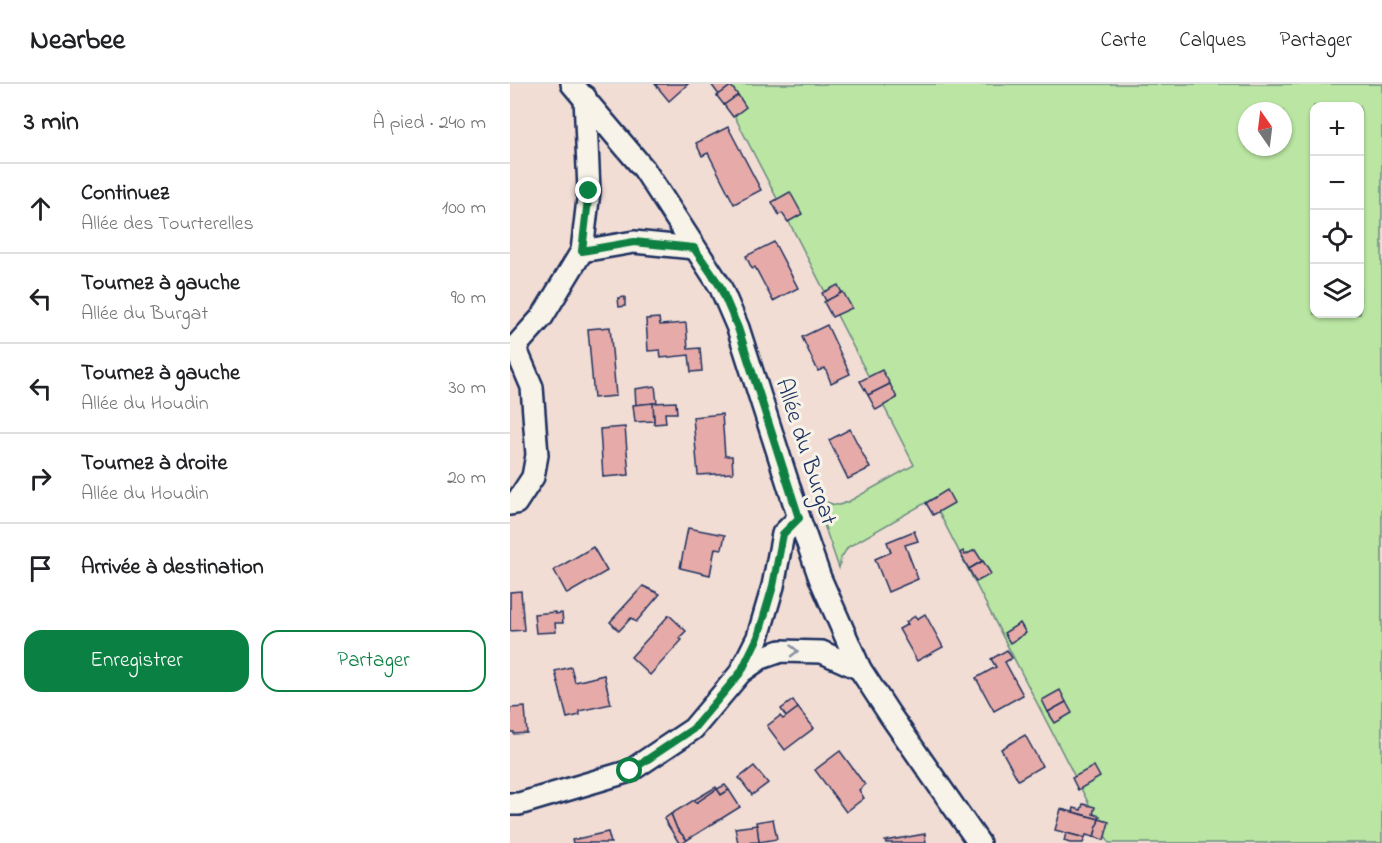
<!DOCTYPE html>
<html lang="fr">
<head>
<meta charset="utf-8">
<style>
  body { margin:0; font-family:"Indie Flower",sans-serif; background:#f6f6f6; color:#202124 }
  .controls { position:absolute; right:18px; top:18px; display:grid; overflow:hidden; border-radius:12px; box-shadow:0 2px 4px #0004 }
  .controls button { width:54px; height:54px; display:grid; place-items:center; padding:0; border:0; border-bottom:2px solid #e0e0e0; background:#fff; color:#202124; font:30px sans-serif }
  .compass { position:absolute; left:728px; top:18px; width:54px; height:54px; border-radius:50%; background:#fff; box-shadow:0 2px 4px #0004; rotate:346deg }
  .stop { position:absolute; width:18px; height:18px; margin:-14px; border:4px solid #0b8043; border-radius:50%; background:#fff }
  .stop.end { background:#0b8043; border-color:#fff; box-shadow:0 2px 6px #0008 }
  .list { margin:0; padding:0; list-style:none }
  h2 { display:flex; justify-content:space-between; align-items:center; height:78px; margin:0; padding:0 24px; font-size:26px }
  h2 small { font-size:20px; font-weight:400; color:#757577 }
  .list li { display:grid; grid-template-columns:39px 1fr auto; gap:18px; align-items:center; box-sizing:border-box; height:90px; padding:0 24px; border-top:2px solid #e0e0e0 }
  .list b { display:block; font-size:22px; white-space:nowrap }
  .list p { margin:0; font-size:20px; white-space:nowrap; color:#757577 }
  .list em { font-size:20px; font-style:normal; color:#757577 }
  .actions { display:flex; gap:12px; padding:18px 24px }
  .actions a { flex:1; padding:14px 0; border:2px solid #0b8043; border-radius:18px; text-align:center; font-size:21px; color:#0b8043 }
  .actions .main { background:#0b8043; color:#fff }
  .icon { flex:none; width:33px; height:33px; fill:none; stroke:currentColor; stroke-width:2; stroke-linecap:round; stroke-linejoin:round }
  .map { position:relative; flex:none; width:872px; height:759px; overflow:hidden }
  header { display:flex; align-items:center; gap:36px; box-sizing:border-box; height:84px; padding:0 30px; background:#fff; border-bottom:2px solid #e0e0e0 }
  header strong { font-size:28px }
  nav { display:flex; gap:33px; margin-inline-start:auto; font-size:21px }
  main { display:flex }
  aside { flex:1; background:#fff }
  .map>svg:first-child { display:block }
</style>
</head>
<body>
<header>
<strong>Nearbee</strong>
<nav><a>Carte</a><a>Calques</a><a>Partager</a></nav>
</header>
<main>
<aside>
<h2>3 min<small>À pied · 240 m</small></h2>
<ul class="list">
<li><svg class="icon" aria-label="ahead" viewBox="0 0 24 24"><path d="M12 20V5M6 11l6-6 6 6"/></svg><div><b>Continuez</b><p>Allée des Tourterelles</p></div><em>100 m</em></li>
<li><svg class="icon" aria-label="left" viewBox="0 0 24 24"><path d="M17 20v-9H6M10 6l-5 5 5 5"/></svg><div><b>Tournez à gauche</b><p>Allée du Burgat</p></div><em>90 m</em></li>
<li><svg class="icon" aria-label="left" viewBox="0 0 24 24"><path d="M17 20v-9H6M10 6l-5 5 5 5"/></svg><div><b>Tournez à gauche</b><p>Allée du Houdin</p></div><em>30 m</em></li>
<li><svg class="icon" aria-label="right" viewBox="0 0 24 24"><path d="M7 20v-9h11M14 6l5 5-5 5"/></svg><div><b>Tournez à droite</b><p>Allée du Houdin</p></div><em>20 m</em></li>
<li><svg class="icon" aria-label="arrive" viewBox="0 0 24 24"><path d="M6 21V4h12l-3 4 3 4H6"/></svg><div><b>Arrivée à destination</b></div></li>
</ul>
<div class="actions"><a class="main">Enregistrer</a><a>Partager</a></div>
</aside>
<div class="map">
<svg width="872" height="759" viewBox="0 0 872 759">
  <rect width="100%" height="100%" fill="#f2ddd5"/>
  <filter id="ink" filterUnits="userSpaceOnUse"><feTurbulence type="fractalNoise" baseFrequency=".0167" numOctaves="2"/><feDisplacementMap in="SourceGraphic" scale="12" xChannelSelector="R" yChannelSelector="G"/><feConvolveMatrix kernelMatrix="1 2 1 2 8 2 1 2 1" color-interpolation-filters="sRGB"/></filter>
  <g filter="url(#ink)">
    <!-- green -->
    <path fill="#bae5a2" stroke="#6a8a80" stroke-width="1.5" fill-rule="evenodd" d="M 208,0 L 872,0 L 872,759 L 599,759 L 422,415 L 338,463 L 331,474 L 329,484 L 302,406 C 308,414 319,421 329,421 C 330,421 337,418 338,418 L 404,381 ZM 804,22 L 850,22 L 850,230 L 804,230 ZM 737,27 L 773,27 L 773,63 L 737,63 Z"/>
    <!-- building -->
    <g fill="#e6aba8" stroke="#1b2f5e" stroke-width="1.5">
      <path d="M 145,0 L 178,0 L 159,17 Z"/>
      <path d="M 201,0 L 223,0 L 209,11 Z"/>
      <path d="M 221,2 L 228,11 L 214,21 L 207,12 Z"/>
      <path d="M 228,11 L 236,23 L 223,33 L 214,21 Z"/>
      <path d="M 218,43 L 251,106 L 224,120 L 198,69 L 192,72 L 186,59 Z"/>
      <path d="M 280,108 L 292,130 L 278,138 L 272,129 L 269,131 L 262,118 Z"/>
      <path d="M 264,158 L 288,204 L 263,217 L 245,183 L 242,185 L 236,172 Z"/>
      <path d="M 328,201 L 332,209 L 316,217 L 312,209 Z"/>
      <path d="M 333,208 L 342,224 L 322,233 L 314,218 Z"/>
      <path d="M 115,213 L 115,222 L 109,223 L 108,214 Z"/>
      <path d="M 149,234 L 150,241 L 176,239 L 178,265 L 190,264 L 192,287 L 181,288 L 179,271 L 151,274 L 150,266 L 138,267 L 136,235 Z"/>
      <path d="M 317,241 L 340,290 L 321,299 L 315,284 L 308,287 L 292,253 Z"/>
      <path d="M 100,243 L 106,312 L 84,314 L 78,245 Z"/>
      <path d="M 372,286 L 380,300 L 358,311 L 350,297 Z"/>
      <path d="M 380,300 L 387,314 L 366,326 L 358,311 Z"/>
      <path d="M 145,302 L 147,319 L 126,321 L 125,305 Z"/>
      <path d="M 166,318 L 167,329 L 155,329 L 156,339 L 144,340 L 143,319 Z"/>
      <path d="M 143,319 L 144,337 L 125,338 L 123,321 Z"/>
      <path d="M 212,330 L 215,372 L 222,372 L 223,389 L 188,391 L 183,333 Z"/>
      <path d="M 115,343 L 119,391 L 93,393 L 90,345 Z"/>
      <path d="M 340,345 L 360,384 L 338,395 L 319,356 Z"/>
      <path d="M 437,406 L 444,419 L 423,431 L 416,419 Z"/>
      <path d="M 178,444 L 215,451 L 212,465 L 205,464 L 200,491 L 170,484 Z"/>
      <path d="M 404,447 L 408,457 L 395,461 L 408,495 L 378,508 L 365,475 L 381,468 L 377,458 Z"/>
      <path d="M 83,463 L 97,487 L 57,510 L 44,486 Z"/>
      <path d="M 465,466 L 472,477 L 459,485 L 450,469 L 453,467 L 455,471 Z"/>
      <path d="M 473,477 L 481,490 L 466,498 L 459,485 Z"/>
      <path d="M 133,502 L 150,510 L 126,538 L 121,534 L 109,547 L 100,538 Z"/>
      <path d="M 11,507 L 14,546 L 0,547 L 0,508 Z"/>
      <path d="M 45,528 L 45,530 L 52,529 L 53,539 L 45,539 L 46,548 L 26,549 L 24,530 Z"/>
      <path d="M 415,530 L 433,563 L 407,577 L 389,545 L 398,540 L 396,538 L 405,532 L 407,535 Z"/>
      <path d="M 159,531 L 176,547 L 169,554 L 172,556 L 140,591 L 121,573 Z"/>
      <path d="M 510,539 L 516,549 L 500,559 L 494,549 Z"/>
      <path d="M 497,566 L 502,574 L 495,578 L 513,611 L 484,627 L 466,594 L 486,583 L 481,575 Z"/>
      <path d="M 61,583 L 65,598 L 94,591 L 101,620 L 69,627 L 70,631 L 57,634 L 45,587 Z"/>
      <path d="M 550,606 L 556,618 L 538,628 L 532,616 Z"/>
      <path d="M 283,616 L 288,624 L 276,633 L 271,625 Z"/>
      <path d="M 556,618 L 562,629 L 545,639 L 538,628 Z"/>
      <path d="M 15,623 L 17,649 L 4,650 L 4,648 L 0,648 L 0,624 Z"/>
      <path d="M 288,624 L 304,644 L 275,666 L 257,642 L 270,632 L 273,635 Z"/>
      <path d="M 515,651 L 532,682 L 508,696 L 491,665 Z"/>
      <path d="M 330,667 L 355,701 L 349,706 L 354,714 L 336,728 L 305,686 Z"/>
      <path d="M 244,682 L 258,699 L 242,711 L 229,694 Z"/>
      <path d="M 584,682 L 590,693 L 568,706 L 562,694 Z"/>
      <path d="M 215,701 L 219,706 L 211,711 L 207,705 Z"/>
      <path d="M 206,703 L 207,705 L 186,719 L 184,716 Z"/>
      <path d="M 207,705 L 211,711 L 219,706 L 230,723 L 177,756 L 167,745 L 161,730 L 184,716 L 186,719 Z"/>
      <path d="M 573,720 L 585,723 L 583,730 L 590,732 L 589,735 L 563,728 L 564,724 L 571,726 Z"/>
      <path d="M 551,725 L 589,735 L 584,753 L 576,751 L 575,754 L 545,746 Z"/>
      <path d="M 161,730 L 167,745 L 177,756 L 173,759 L 169,759 L 154,735 Z"/>
      <path d="M 263,735 L 267,755 L 249,758 L 246,738 Z"/>
      <path d="M 589,735 L 599,738 L 594,756 L 584,753 Z"/>
      <path d="M 247,741 L 249,758 L 228,759 L 225,744 Z"/>
      <path d="M 98,748 L 101,759 L 63,759 L 62,756 Z"/>
      <path d="M 556,749 L 575,754 L 573,759 L 560,759 L 554,757 Z"/>
      <path d="M 415,750 L 416,759 L 376,759 L 375,757 Z"/>
    </g>
    <g fill="none" stroke-linecap="round" stroke-linejoin="round">
      <defs>
        <g id="minor">
          <path d="M 62,0 L 134,85 L 210,202 L 228,244 L 289,434 L 310,494 L 350,585 L 380,631 L 469,759"/>
          <path d="M 72,167 L 124,158 L 184,164"/>
          <path d="M 0,266 L 5,263 L 32,233 L 72,167 L 79,107 L 75,13"/>
          <path d="M 0,420 L 6,419 L 23,393 L 27,371 L 22,303 L 5,263"/>
          <path d="M 232,585 L 248,553 L 263,502 L 273,450 L 289,434"/>
          <path d="M 0,720 L 9,720 L 120,687 L 183,645 L 231,588 L 251,574 L 271,567 L 312,568 L 350,585"/>
        </g>
      </defs>
      <!-- minor casing -->
      <use href="#minor" stroke="#1b2f5e" stroke-width="26"/>
      <!-- minor -->
      <use href="#minor" stroke="#f7f3e8" stroke-width="21"/>
    </g>
    <!-- one-way arrows -->
    <defs><path id="oneway-chevron" d="M-2-3.5L2.5 0L-2 3.5" fill="none" stroke-width="1.6" stroke-linecap="round" stroke-linejoin="round" transform="scale(1.5)"/></defs>
    <use stroke="#8991a3" href="#oneway-chevron" transform="translate(284 567)"/>
  </g>
  <g fill="none" stroke-linecap="round" stroke-linejoin="round" filter="url(#ink)">
    <!-- route -->
    <path stroke="#0b8043" stroke-width="8" d="M 79,107 L 72,167 L 124,158 L 184,164 L 210,202 L 228,244 L 289,434 L 273,450 L 263,502 L 248,553 L 231,588 L 183,645 L 120,687"/>
  </g>
  <g text-anchor="middle" dominant-baseline="central" stroke-width="6" stroke-linejoin="round" paint-order="stroke">
    <!-- street labels -->
    <g font-size="24" fill="#1b2f5e" stroke="#f7f3e8">
      <text transform="translate(295 368) rotate(72)">Allée du Burgat</text>
    </g>
  </g>
</svg>
<div class="controls">
<button>+</button>
<button>−</button>
<button><svg class="icon" aria-label="locate" viewBox="0 0 24 24"><circle cx="12" cy="12" r="6"/><path d="M12 2v4M12 18v4M2 12h4M18 12h4"/></svg></button>
<button><svg class="icon" aria-label="layers" viewBox="0 0 24 24"><path d="M12 4l9 5-9 5-9-5zM3 14l9 5 9-5"/></svg></button>
</div>
<svg class="compass" viewBox="-18 -18 36 36"><path d="M0-13l5 13h-10z" fill="#e53935"/><path d="M0 13l5-13h-10z" fill="#757577"/></svg>
<div class="stop" style="left:120px;top:687px"></div>
<div class="stop end" style="left:79px;top:107px"></div>
</div>
</main>
</body>
</html>
